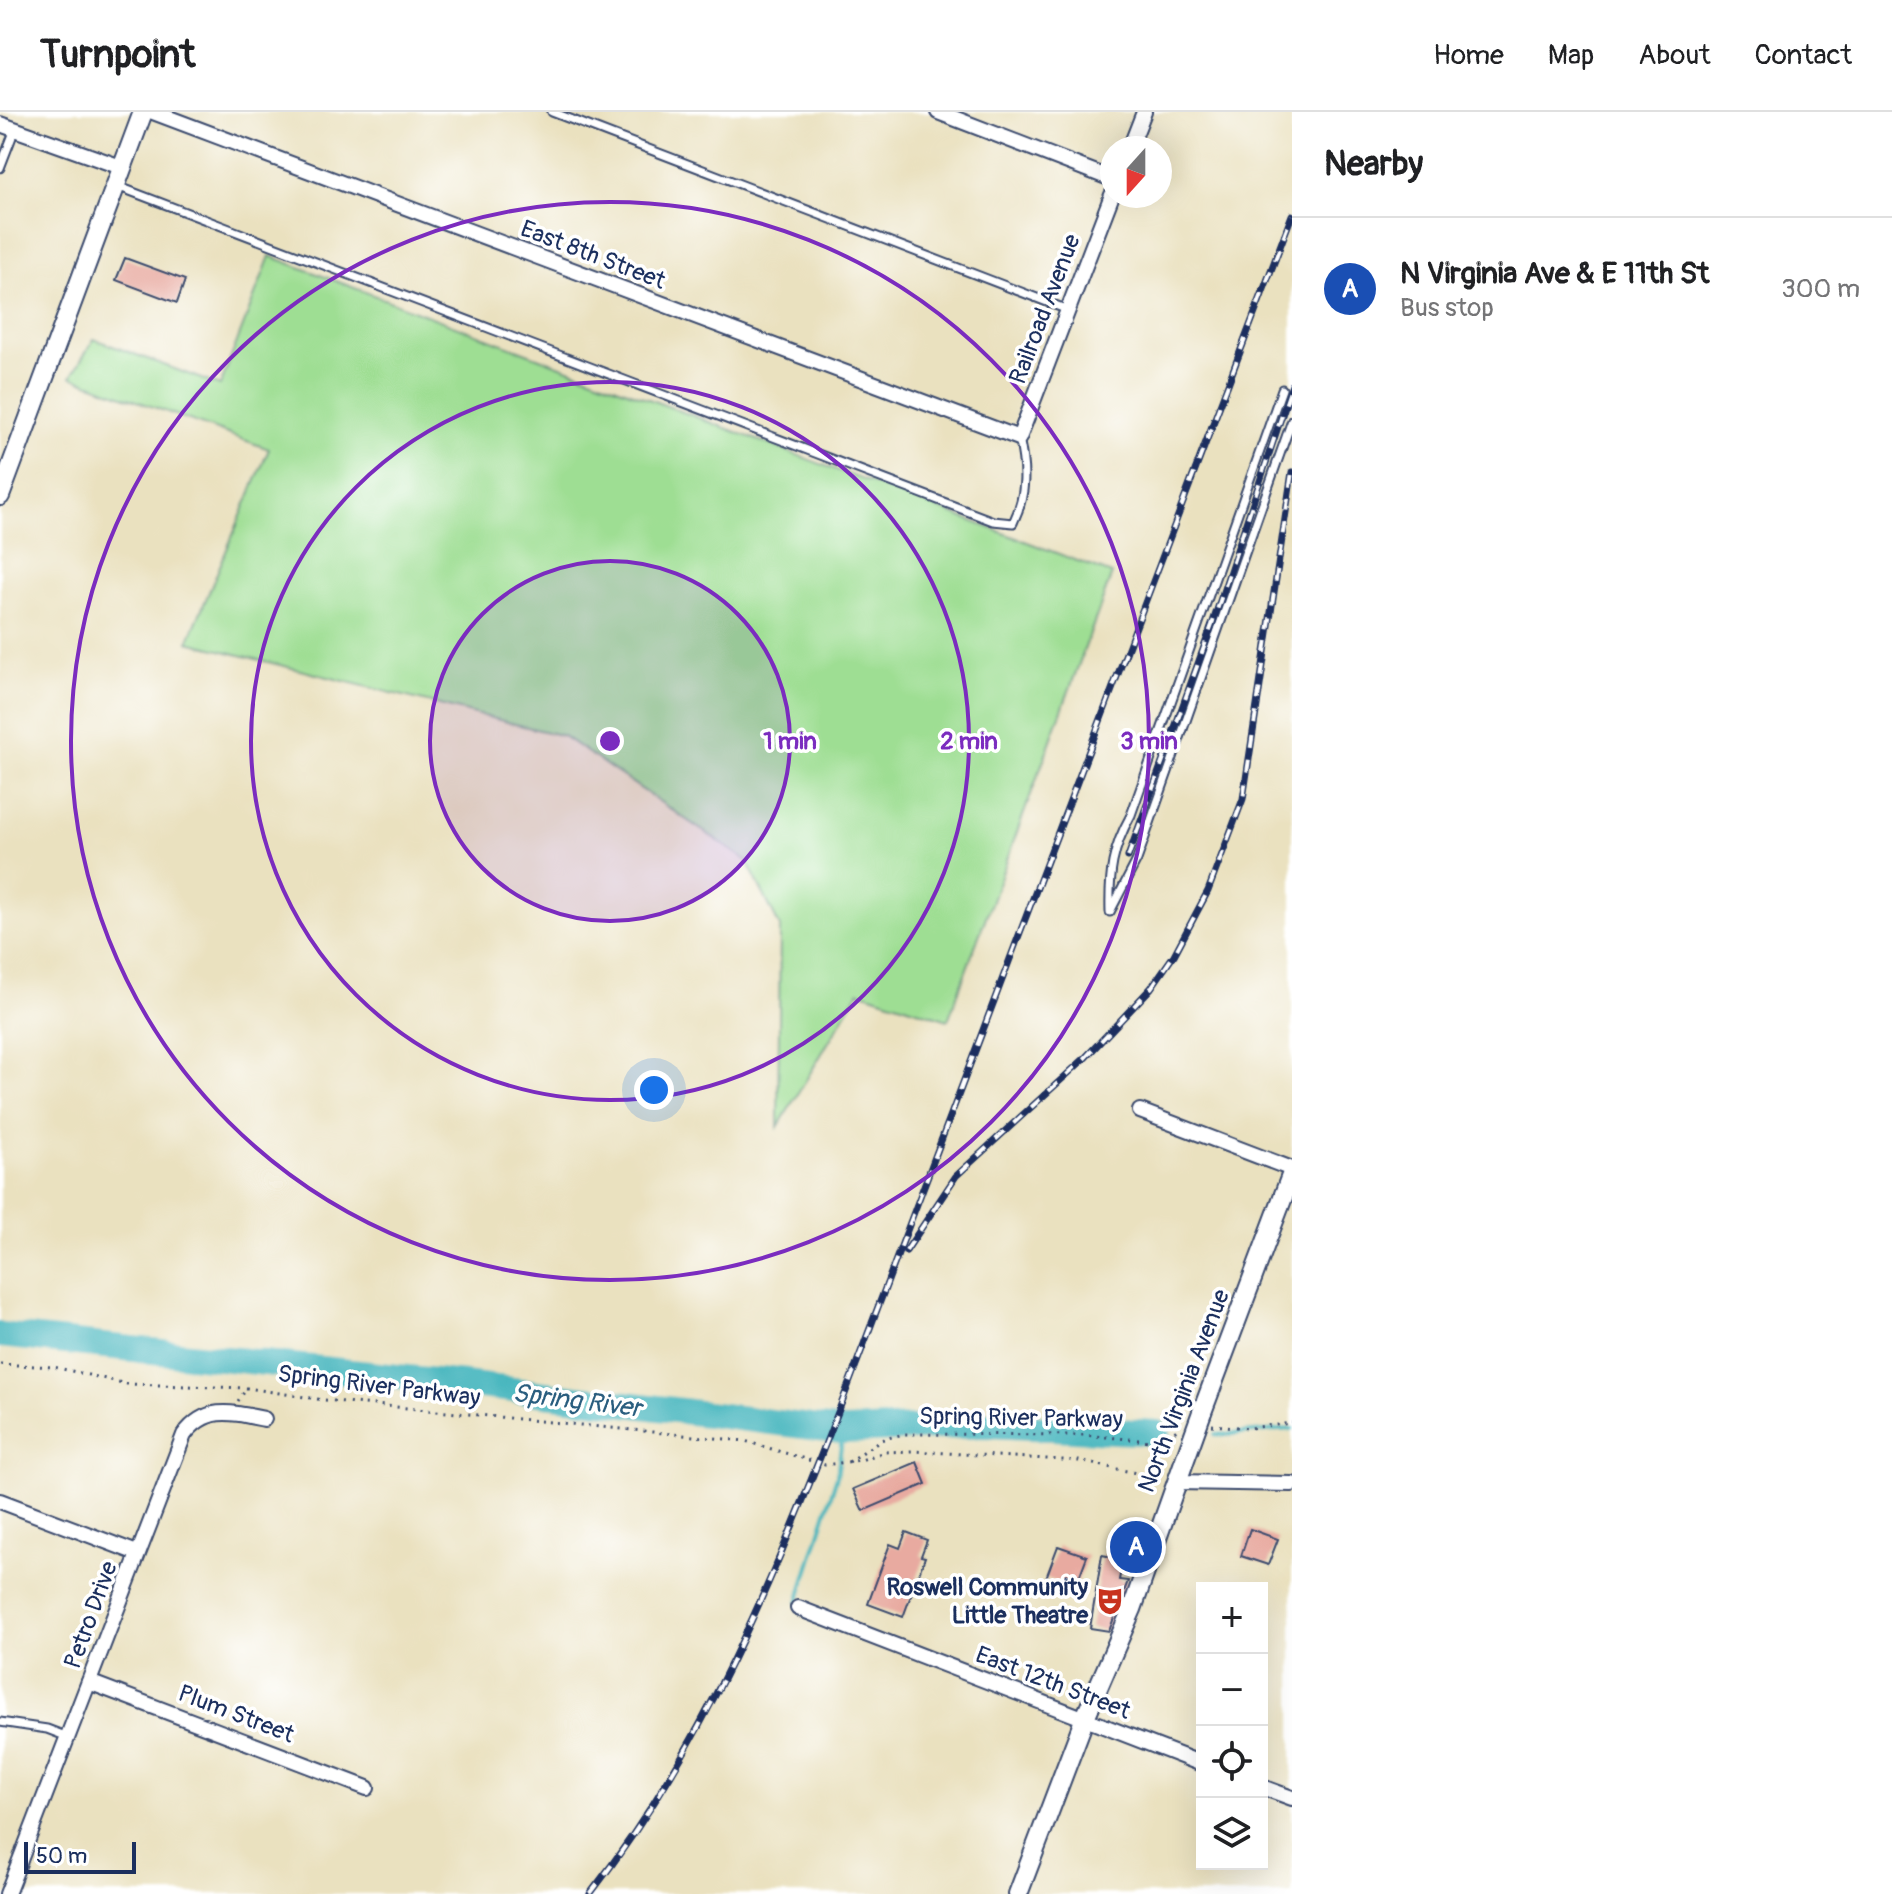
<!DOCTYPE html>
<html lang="en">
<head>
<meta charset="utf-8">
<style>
  body { margin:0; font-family:Pangolin,sans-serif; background:#f2f2f2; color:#202124 }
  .controls { position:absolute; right:24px; bottom:24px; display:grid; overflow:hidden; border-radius:0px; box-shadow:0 8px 32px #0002 }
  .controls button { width:72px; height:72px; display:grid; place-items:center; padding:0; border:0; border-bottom:2px solid #e0e0e0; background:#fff; color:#202124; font:40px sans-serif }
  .compass { position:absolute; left:1100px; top:24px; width:72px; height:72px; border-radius:50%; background:#fff; box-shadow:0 8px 32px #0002; rotate:201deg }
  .scale { position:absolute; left:24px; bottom:20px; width:112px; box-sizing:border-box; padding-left:8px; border:4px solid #1b2f5e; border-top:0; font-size:22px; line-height:28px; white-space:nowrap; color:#1b2f5e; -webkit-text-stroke:6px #fff; paint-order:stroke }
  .you { position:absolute; left:654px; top:978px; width:28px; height:28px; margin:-20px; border:6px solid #fff; border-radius:50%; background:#1a73e8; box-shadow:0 0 0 12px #1a73e833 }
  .badge { display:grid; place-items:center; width:52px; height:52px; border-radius:50%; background:#c8321e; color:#fff; font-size:26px; font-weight:700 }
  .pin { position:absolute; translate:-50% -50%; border:4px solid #fff; box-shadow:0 2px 8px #0006 }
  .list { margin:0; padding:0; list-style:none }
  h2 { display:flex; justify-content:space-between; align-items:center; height:104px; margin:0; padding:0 32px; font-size:34px }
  h2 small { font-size:26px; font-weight:400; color:#757577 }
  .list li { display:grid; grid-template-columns:52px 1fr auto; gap:24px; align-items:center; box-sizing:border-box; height:144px; padding:0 32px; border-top:2px solid #e0e0e0 }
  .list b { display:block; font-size:30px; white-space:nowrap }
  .list p { margin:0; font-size:26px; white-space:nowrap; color:#757577 }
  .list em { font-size:26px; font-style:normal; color:#757577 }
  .icon { flex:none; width:44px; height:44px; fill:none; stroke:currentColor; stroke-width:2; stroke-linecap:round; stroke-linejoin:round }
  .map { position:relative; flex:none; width:1292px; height:1782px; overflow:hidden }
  header { display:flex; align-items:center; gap:48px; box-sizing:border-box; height:112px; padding:0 40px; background:#fff; border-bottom:2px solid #e0e0e0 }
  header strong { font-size:38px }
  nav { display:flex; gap:44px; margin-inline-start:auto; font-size:28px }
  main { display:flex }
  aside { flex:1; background:#fff }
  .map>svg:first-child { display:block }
</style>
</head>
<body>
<header>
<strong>Turnpoint</strong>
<nav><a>Home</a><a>Map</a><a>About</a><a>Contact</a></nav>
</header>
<main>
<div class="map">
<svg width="1292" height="1782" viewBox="0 0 1292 1782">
  <rect width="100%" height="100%" fill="#fff"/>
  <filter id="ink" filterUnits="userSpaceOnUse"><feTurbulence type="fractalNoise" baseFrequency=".0125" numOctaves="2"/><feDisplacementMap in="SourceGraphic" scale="16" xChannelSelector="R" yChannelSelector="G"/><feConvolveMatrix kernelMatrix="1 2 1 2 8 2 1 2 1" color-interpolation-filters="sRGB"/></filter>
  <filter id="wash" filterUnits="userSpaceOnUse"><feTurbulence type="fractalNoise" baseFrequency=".006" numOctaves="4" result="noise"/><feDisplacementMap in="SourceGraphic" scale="32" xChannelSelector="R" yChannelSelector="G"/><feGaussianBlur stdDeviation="1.8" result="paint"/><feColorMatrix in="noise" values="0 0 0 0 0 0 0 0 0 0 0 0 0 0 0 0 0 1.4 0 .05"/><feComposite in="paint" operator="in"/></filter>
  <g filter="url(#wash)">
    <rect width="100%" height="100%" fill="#eae1bf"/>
    <!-- green -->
    <path fill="#9ede93" stroke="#5c8678" stroke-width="2" d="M 270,144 L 1112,462 L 948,908 L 859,879 L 778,1015 L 780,815 L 747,749 L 563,624 L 188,530 L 269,337 L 71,265 L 94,227 L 220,274 Z"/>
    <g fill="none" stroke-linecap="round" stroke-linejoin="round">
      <!-- stream -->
      <g stroke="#45b5bd" stroke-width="4">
        <path d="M 1215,1323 L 1292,1317"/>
        <path d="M 798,1490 L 837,1364 L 843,1319"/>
      </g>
      <!-- river -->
      <path stroke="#45b5bd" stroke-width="26" d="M 0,1223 L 465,1272 L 843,1319 L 988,1313 L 1157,1321"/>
    </g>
    <g id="blocks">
      <!-- building -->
      <g fill="#e8aaa0">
        <path d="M 125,146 L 185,168 L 177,191 L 116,168 Z"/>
        <path d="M 917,1350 L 926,1372 L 863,1399 L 853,1377 Z"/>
        <path d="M 1250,1417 L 1278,1427 L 1268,1453 L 1241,1444 Z"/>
        <path d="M 906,1420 L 927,1428 L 921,1444 L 925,1445 L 903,1505 L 868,1492 L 890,1432 L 900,1436 Z"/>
        <path d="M 1058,1434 L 1087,1444 L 1075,1476 L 1046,1466 Z"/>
        <path d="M 1102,1443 L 1123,1447 L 1119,1468 L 1128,1469 L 1109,1519 L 1090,1516 Z"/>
      </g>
    </g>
  </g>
  <g filter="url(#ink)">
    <use href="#blocks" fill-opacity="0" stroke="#3a4a6d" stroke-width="2"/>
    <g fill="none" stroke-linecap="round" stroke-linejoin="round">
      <defs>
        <g id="service">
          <path d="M 552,0 L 1068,198"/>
          <path d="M 0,56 L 15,17"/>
          <path d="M 117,74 L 993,409 L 1013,411 C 1027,382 1026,357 1019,326"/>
          <path d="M 1282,277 L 1131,703 C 1112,737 1109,762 1110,800 L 1137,748 L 1292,308"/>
          <path d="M 0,1610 L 47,1617 L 68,1625"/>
        </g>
        <g id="minor">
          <path d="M 153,0 L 1019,326 L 1112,83"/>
          <path d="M 938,0 L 1112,67"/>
          <path d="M 0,12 L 121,55"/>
          <path d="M 1130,36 L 1144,0"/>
          <path d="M 1140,999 L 1292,1057"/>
          <path d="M 1176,1370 L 1292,1372"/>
          <path d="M 0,1389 L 137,1441"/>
          <path d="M 798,1496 L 1202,1652"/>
          <path d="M 89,1570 L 367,1676"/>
          <path d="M 1262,1675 L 1292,1686"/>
          <path d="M 7,1782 L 184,1323 C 206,1293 231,1300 264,1307"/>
        </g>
        <g id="tertiary">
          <path d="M 0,384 L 143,0"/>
          <path d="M 1202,1300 L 1292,1061"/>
          <path d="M 1018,1782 L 1084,1608 L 1132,1497 L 1184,1350"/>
        </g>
      </defs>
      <!-- service casing -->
      <use href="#service" stroke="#3a4a6d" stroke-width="11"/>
      <!-- minor casing -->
      <use href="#minor" stroke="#3a4a6d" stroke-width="18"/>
      <!-- tertiary casing -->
      <use href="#tertiary" stroke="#3a4a6d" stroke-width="22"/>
      <!-- path -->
      <g stroke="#3a4a6d" stroke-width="3" stroke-dasharray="2 6" stroke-linecap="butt">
        <path d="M 0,1252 L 54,1255 L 127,1272 L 247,1276 L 324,1288 L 745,1329 L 825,1353 L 861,1348 L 884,1340 L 913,1339 L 1079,1349 L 1160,1366"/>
        <path d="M 238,1289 L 247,1276"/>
        <path d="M 1212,1313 L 1249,1316 L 1292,1311"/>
        <path d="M 849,1350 L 880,1328 L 904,1322 L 1084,1323 L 1150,1329 L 1166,1326 L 1178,1317"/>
      </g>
      <!-- service -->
      <use href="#service" stroke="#fff" stroke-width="7"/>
      <!-- minor -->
      <use href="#minor" stroke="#fff" stroke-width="14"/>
      <!-- tertiary -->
      <use href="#tertiary" stroke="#fff" stroke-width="18"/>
      <defs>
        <g id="rail">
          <path d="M 1128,745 L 1212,513 L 1292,273"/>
          <path d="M 906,1139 L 956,1064 L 1085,946 L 1151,876 L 1174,843 L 1208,779 L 1243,687 L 1292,360"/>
          <path d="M 590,1782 C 709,1628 771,1470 842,1290 L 1292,103"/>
        </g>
      </defs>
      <!-- rail casing -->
      <use href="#rail" stroke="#1b2f5e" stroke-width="7"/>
      <!-- rail -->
      <use href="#rail" stroke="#fff" stroke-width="4" stroke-dasharray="12" stroke-linecap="butt"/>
      <defs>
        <path id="tertiary-bridge" d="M 1184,1350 L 1202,1300"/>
      </defs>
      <!-- tertiary-bridge casing -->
      <use href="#tertiary-bridge" stroke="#3a4a6d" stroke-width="22" stroke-linecap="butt"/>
      <!-- tertiary-bridge -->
      <use href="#tertiary-bridge" stroke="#fff" stroke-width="18"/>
    </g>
  </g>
  <!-- distance rings -->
  <circle cx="610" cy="629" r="180" fill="#7b2cbf" fill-opacity=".12"/>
  <g fill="none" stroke="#7b2cbf" stroke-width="4">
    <circle cx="610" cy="629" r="180"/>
    <circle cx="610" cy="629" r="359"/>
    <circle cx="610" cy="629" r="539"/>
  </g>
  <!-- icons -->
  <defs>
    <symbol id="theatre-bare" viewBox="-9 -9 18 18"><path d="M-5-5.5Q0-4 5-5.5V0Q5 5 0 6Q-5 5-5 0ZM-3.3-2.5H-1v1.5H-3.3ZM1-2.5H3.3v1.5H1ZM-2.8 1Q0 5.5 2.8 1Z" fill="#c8321e" stroke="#fff" stroke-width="2.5" paint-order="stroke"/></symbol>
  </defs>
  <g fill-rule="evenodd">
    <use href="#theatre-bare" x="1090" y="1469" width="40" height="40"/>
  </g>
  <g text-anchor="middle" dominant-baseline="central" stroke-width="7" stroke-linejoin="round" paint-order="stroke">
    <!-- street labels -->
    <g font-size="24" fill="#1b2f5e" stroke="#fff">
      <text transform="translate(593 143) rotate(21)">East 8th Street</text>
      <text transform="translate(1045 197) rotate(-69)">Railroad Avenue</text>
      <text transform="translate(379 1274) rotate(7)">Spring River Parkway</text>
      <text transform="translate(1184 1279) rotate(-69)">North Virginia Avenue</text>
      <text transform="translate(1021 1306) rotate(1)">Spring River Parkway</text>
      <text transform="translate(91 1503) rotate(-70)">Petro Drive</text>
      <text transform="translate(1053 1571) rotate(21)">East 12th Street</text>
      <text transform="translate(236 1602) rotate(21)">Plum Street</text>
    </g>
    <!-- poi labels -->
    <g font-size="24" font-weight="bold" fill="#1b2f5e" stroke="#fff" text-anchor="end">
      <text x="1088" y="1475">Roswell Community<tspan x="1088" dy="28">Little Theatre</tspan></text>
    </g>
    <!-- water labels -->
    <g font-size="26" font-style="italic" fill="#2a5e7f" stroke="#fff">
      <text transform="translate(577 1289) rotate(7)">Spring River</text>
    </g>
  </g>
  <circle cx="610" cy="629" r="12" fill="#7b2cbf" stroke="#fff" stroke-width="4"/>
  <g font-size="24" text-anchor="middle" font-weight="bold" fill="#7b2cbf" stroke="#fff" stroke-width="7" stroke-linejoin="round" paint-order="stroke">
    <text x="790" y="637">1 min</text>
    <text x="969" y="637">2 min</text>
    <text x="1149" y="637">3 min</text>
  </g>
</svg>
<div class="controls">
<button>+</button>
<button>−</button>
<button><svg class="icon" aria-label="locate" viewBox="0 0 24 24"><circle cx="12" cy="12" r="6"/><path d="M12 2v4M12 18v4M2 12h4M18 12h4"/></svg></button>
<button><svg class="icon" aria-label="layers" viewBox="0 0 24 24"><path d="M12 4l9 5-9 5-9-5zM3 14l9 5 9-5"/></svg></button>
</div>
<svg class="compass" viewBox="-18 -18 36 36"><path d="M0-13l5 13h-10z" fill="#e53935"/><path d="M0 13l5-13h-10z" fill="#757577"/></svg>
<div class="scale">50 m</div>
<div class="you"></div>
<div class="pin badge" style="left:1136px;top:1435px;background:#1a4fb4">A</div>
</div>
<aside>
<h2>Nearby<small></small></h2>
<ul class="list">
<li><span class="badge" style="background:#1a4fb4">A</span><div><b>N Virginia Ave &amp; E 11th St</b><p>Bus stop</p></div><em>300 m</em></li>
</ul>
</aside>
</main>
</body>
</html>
